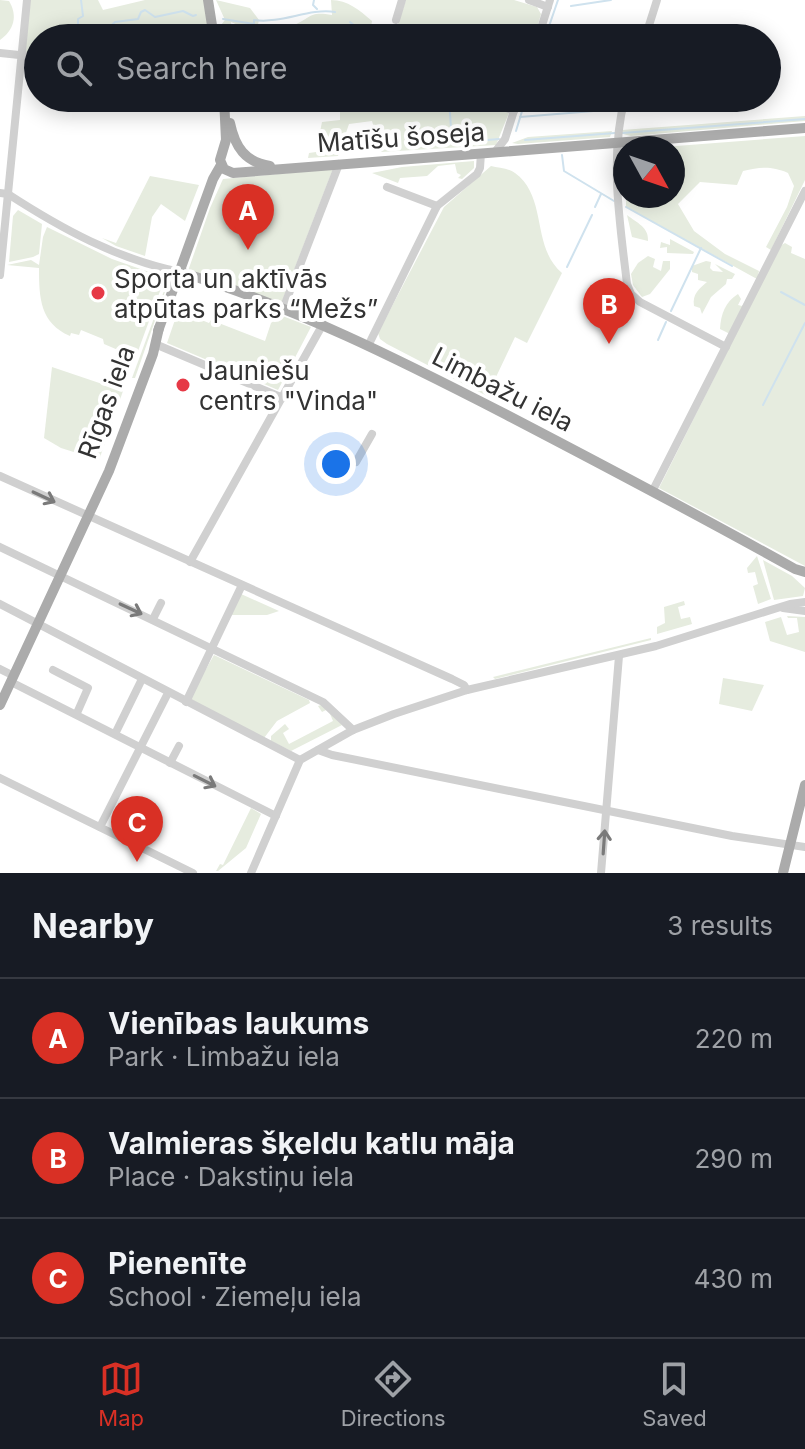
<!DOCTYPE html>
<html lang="en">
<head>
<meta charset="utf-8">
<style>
  body { margin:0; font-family:Inter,sans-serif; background:#242831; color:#f1f3f6 }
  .compass { position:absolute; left:613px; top:136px; width:72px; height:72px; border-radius:50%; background:#171b24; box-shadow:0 4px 20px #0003; rotate:130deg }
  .you { position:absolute; left:336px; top:464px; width:28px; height:28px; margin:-20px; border:6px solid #fff; border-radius:50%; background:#1a73e8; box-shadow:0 0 0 12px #1a73e833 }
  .badge { display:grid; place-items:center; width:52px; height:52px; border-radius:50%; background:#d93025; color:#fff; font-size:26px; font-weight:700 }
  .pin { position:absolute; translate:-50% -66px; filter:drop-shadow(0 2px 4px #0008) }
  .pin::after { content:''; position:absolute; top:42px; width:28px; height:24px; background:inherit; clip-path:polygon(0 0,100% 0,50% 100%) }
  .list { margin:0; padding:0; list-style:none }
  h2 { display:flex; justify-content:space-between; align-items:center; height:104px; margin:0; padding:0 32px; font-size:34px }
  h2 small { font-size:26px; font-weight:400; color:#9ea1a6 }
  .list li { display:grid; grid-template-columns:52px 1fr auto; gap:24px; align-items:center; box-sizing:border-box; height:120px; padding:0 32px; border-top:2px solid #363941 }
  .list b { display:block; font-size:30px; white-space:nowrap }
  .list p { margin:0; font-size:26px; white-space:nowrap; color:#9ea1a6 }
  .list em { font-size:26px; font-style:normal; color:#9ea1a6 }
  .icon { flex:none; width:44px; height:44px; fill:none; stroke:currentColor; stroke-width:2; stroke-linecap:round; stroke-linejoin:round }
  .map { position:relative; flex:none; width:805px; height:873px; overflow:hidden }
  .search { position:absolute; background:#171b24; box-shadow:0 4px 20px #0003; left:24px; right:24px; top:24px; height:88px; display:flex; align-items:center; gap:20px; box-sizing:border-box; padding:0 28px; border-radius:44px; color:#9ea1a6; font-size:30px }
  .sheet { height:464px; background:#171b24 }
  nav { display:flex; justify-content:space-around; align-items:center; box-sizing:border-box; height:112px; border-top:2px solid #363941; background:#171b24; font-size:22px; color:#9ea1a6 }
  nav a { display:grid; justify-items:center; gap:4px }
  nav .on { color:#d93025 }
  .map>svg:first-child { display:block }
</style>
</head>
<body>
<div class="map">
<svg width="805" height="873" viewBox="0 0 805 873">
  <rect width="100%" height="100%" fill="#fff"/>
  <!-- green -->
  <g fill="#e6ecdf">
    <path d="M 0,0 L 9,1 C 18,16 14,30 0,40 Z"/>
    <path d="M 27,0 L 98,0 L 103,10 L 145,0 L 208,0 L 214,38 L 38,38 L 38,57 L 22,56 Z"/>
    <path d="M 216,0 L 250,8 L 259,20 L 255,38 L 233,38 L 239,31 L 238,25 L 231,22 L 232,31 L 228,35 L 221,25 L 225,20 Z"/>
    <path d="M 331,0 C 348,0 359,10 372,21 L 370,33 L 383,38 L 274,38 L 267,30 C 276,28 285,29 294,25 C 312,18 308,11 332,15 Z"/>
    <path d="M 406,0 L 514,0 L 537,7 L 541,14 L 534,38 L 386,38 L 388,31 L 397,27 Z"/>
    <path d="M 340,98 L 515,98 L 496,145 L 381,152 L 372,121 L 349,124 L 338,156 L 308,158 L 309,153 L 316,152 L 322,122 L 340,120 Z"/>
    <path d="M 805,116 L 805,121 L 631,136 L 623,134 L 622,130 Z"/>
    <path d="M 612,131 L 610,137 L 518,144 L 512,143 L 528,137 Z"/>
    <path d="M 805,136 L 805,180 L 771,250 L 766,247 L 787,207 L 794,186 L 788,173 C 771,166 761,167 743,171 L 737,185 L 700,182 L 678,204 L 694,231 L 725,254 L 759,271 L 757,279 L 626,207 L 626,196 L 673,196 L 673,148 L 650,148 Z"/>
    <path d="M 474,161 L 474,168 L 462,179 L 458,178 L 461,175 L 457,173 L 455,164 L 438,166 L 427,176 L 400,178 L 398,183 L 372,173 L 402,167 Z"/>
    <path d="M 491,166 C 498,168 509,168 515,173 C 548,197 531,247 562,273 L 527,343 L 515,337 L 487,396 L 387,344 L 380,339 L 378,333 L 444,207 Z"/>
    <path d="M 333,169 L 281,304 L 188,271 L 210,208 L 223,179 Z"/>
    <path d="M 150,176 L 199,185 L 185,221 L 161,204 L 152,217 L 145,256 L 116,246 L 102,238 L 116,243 Z"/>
    <path d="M 18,210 L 42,224 L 39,254 L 33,257 L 9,262 L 13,216 Z"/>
    <path d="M 627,215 C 637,223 649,227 648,241 L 632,237 Z"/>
    <path d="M 47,227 L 112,259 L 149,272 L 163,283 L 134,362 L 125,353 L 104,344 L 103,339 L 81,330 L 79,335 L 71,333 L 70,336 C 40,323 39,298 39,268 L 7,265 L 31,260 L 39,265 L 43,237 Z"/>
    <path d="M 670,239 L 694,252 L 693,254 L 667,253 L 667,247 L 660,248 L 661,242 L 670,245 Z"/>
    <path d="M 785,243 L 792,247 L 791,253 L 805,259 L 805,566 L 659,488 L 780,246 Z"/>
    <path d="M 648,256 L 655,259 L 653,267 L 661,271 L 663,261 L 670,261 L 670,269 L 650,294 L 642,297 L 633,285 L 631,274 L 638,263 Z"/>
    <path d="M 706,261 L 711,262 L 710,268 L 713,271 L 723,272 L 715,264 L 735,274 L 732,279 L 727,279 L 726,284 L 711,297 L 702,314 L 700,308 L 694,306 C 692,294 699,289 707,282 L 698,280 L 698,274 L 692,272 L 692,266 Z"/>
    <path d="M 167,286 L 135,378 L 132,378 L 165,288 Z"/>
    <path d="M 738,294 L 741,299 L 738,305 L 742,306 L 748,298 L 730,334 L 720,329 C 721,314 725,302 738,294 Z"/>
    <path d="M 185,309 L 184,313 L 209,323 L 211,320 L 265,341 L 271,323 L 280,315 L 311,327 L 278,390 L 167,343 L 178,311 Z"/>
    <path d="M 52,367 L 123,391 L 99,460 L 61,448 L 44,438 Z"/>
    <path d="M 757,556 L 771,599 L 758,604 L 753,586 L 758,584 L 755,572 L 748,573 L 747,568 Z"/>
    <path d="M 763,560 L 792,576 L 805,588 L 803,596 L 774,600 Z"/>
    <path d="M 241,594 L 279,611 L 267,615 L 231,615 Z"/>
    <path d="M 684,601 L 685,605 L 678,607 L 681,619 L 690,617 L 692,624 L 657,634 L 657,627 L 665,623 L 664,607 Z"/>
    <path d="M 787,616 L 805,617 L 805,652 L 770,641 L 765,622 L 781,617 L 787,635 L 799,632 L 797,618 L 788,618 Z"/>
    <path d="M 651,638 L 651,640 L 495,679 L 493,677 Z"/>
    <path d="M 214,655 L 309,700 L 310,703 L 277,721 L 264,738 L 192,700 L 190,697 Z"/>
    <path d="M 723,678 L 764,685 L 752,711 L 719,704 Z"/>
    <path d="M 321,705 L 324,705 L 342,725 L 291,751 L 271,741 L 271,736 L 285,724 L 289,729 L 283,733 L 289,744 L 333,721 L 328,709 L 322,712 L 318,706 Z"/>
    <path d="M 251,808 L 261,814 L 246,848 L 218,871 L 216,871 L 220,864 L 223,865 Z"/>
  </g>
  <!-- water -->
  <path fill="#cfe2ee" d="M 559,98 L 623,98 L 616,109 L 562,112 L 557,108 Z"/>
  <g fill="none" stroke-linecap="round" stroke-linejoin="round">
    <!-- stream -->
    <g stroke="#cfe2ee" stroke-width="2">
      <path d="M 81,0 L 83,16 L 78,19 L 78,26 L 83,34 L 101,36 L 115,22 L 138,19 L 141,12 L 145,10 L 155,17 L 183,11 L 193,16 L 196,15"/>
      <path d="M 314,0 L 313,5 L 317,9"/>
      <path d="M 571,6 L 611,0"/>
      <path d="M 223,19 L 254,24 L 254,20 C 282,24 308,8 335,12"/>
      <path d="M 350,22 L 369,37 L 379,38"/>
      <path d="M 545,38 L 558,0"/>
      <path d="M 449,98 L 452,143 L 499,139"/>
      <path d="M 624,108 L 739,98"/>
      <path d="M 520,117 L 618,109"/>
      <path d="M 516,131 L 526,98"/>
      <path d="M 622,133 L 805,119"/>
      <path d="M 525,140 L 615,133"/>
      <path d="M 562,155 L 564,171 L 614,201"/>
      <path d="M 595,207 L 601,194"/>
      <path d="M 626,207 L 732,266"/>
      <path d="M 567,267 L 592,215"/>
      <path d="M 781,292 L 805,305"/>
      <path d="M 671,311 L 701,248"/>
      <path d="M 658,340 L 666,322"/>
      <path d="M 763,405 L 805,323"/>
    </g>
    <!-- minor -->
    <g stroke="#d0d0d0" stroke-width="8">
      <path d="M 529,0 L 548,7"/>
      <path d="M 396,20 L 402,0"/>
      <path d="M 538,38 L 550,0"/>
      <path d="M 645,38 L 657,0"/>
      <path d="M 0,53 L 38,57"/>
      <path d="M 483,98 L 514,111"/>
      <path d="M 625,98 C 609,157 620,224 627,284 L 631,294 L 640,302 L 726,347"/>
      <path d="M 495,152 L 505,139 L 518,98"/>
      <path d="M 387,187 L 437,206"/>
      <path d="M 0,193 L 8,194 C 62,229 117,259 180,272"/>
      <path d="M 0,275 L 27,0"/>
      <path d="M 283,309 L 339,164"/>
      <path d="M 155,344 L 283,398"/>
      <path d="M 369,344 L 437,206 L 477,174 L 480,168 L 481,153"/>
      <path d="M 356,462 L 372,434"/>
      <path d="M 0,476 L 452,679 L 464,685 L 467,690"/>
      <path d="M 652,492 L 805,191"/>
      <path d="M 0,547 L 323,702 L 353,730"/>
      <path d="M 190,562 L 323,324"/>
      <path d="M 0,604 L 300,760"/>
      <path d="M 783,608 L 805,611"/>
      <path d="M 153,619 L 161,603"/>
      <path d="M 0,669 L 14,676"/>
      <path d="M 53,670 L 88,688 L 77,713"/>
      <path d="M 11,682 L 276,816"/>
      <path d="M 186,702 L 242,585"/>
      <path d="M 115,734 L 142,679"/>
      <path d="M 318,750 L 332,755 L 732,836 L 805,847"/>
      <path d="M 170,763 L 179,746"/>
      <path d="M 0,778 L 193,873"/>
      <path d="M 100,827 L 168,693"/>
      <path d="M 251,873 L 300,760 L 353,730 L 394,714 L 467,690 L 656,646 L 790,604 L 805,602"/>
      <path d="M 601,873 L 619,656"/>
    </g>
    <!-- major -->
    <g stroke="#ababab" stroke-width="10">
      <path d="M 208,0 L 214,38"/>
      <path d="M 224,98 L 226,140 L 220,160 L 224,169 L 233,173 L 805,128"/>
      <path d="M 230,123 C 235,147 245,162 270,166"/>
      <path d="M 180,272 C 295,307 400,360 507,415 C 603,465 700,516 795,569 L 805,572"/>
      <path d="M 158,331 L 213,179 L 221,165"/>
      <path d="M 0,705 L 109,471 L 153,354 L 159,328"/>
      <path d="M 783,873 L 805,785"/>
    </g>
  </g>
  <!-- one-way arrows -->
  <defs><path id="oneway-shaft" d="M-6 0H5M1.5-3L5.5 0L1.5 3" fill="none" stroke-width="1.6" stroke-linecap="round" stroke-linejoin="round" transform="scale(2)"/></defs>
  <g stroke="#7a7a7a">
    <use href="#oneway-shaft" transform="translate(44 497) rotate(25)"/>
    <use href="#oneway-shaft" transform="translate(131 609) rotate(25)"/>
    <use href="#oneway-shaft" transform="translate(205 781) rotate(27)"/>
    <use href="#oneway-shaft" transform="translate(604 842) rotate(-86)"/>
  </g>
  <!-- markers -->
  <g fill="#e63946" stroke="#fff" stroke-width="3">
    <circle cx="98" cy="293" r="8"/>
    <circle cx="183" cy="385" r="8"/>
  </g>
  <g text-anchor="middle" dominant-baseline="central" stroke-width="8" stroke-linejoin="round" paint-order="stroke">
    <!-- street labels -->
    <g font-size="26" fill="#333" stroke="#fff">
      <text transform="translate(401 137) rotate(-4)">Matīšu šoseja</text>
      <text transform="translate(503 389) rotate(27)">Limbažu iela</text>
      <text transform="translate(106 402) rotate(-70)">Rīgas iela</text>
    </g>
    <!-- poi labels -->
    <g font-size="26" fill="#333" stroke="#fff" text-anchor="start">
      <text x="114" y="278">Sporta un aktīvās<tspan x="114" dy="30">atpūtas parks “Mežs”</tspan></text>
      <text x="199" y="370">Jauniešu<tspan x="199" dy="30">centrs "Vinda"</tspan></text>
    </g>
  </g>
</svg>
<svg class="compass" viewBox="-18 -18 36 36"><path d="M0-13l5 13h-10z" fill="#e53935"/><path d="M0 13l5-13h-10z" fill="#9ea1a6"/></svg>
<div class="you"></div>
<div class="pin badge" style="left:248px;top:250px">A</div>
<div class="pin badge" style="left:609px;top:344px">B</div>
<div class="pin badge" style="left:137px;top:862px">C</div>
<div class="search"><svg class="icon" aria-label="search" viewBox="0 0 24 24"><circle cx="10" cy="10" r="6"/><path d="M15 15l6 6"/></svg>Search here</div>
</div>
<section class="sheet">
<h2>Nearby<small>3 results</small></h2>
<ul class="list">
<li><span class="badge">A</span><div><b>Vienības laukums</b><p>Park · Limbažu iela</p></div><em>220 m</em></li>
<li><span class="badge">B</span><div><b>Valmieras šķeldu katlu māja</b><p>Place · Dakstiņu iela</p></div><em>290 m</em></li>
<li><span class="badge">C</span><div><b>Pienenīte</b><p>School · Ziemeļu iela</p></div><em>430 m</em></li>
</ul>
</section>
<nav>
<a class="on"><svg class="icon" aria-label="map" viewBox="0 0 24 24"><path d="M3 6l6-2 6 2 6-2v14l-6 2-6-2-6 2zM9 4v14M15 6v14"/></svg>Map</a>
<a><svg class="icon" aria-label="directions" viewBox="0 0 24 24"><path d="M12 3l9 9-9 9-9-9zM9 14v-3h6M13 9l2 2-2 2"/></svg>Directions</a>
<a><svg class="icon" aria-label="saved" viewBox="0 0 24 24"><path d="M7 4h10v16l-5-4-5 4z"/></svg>Saved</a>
</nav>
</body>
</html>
